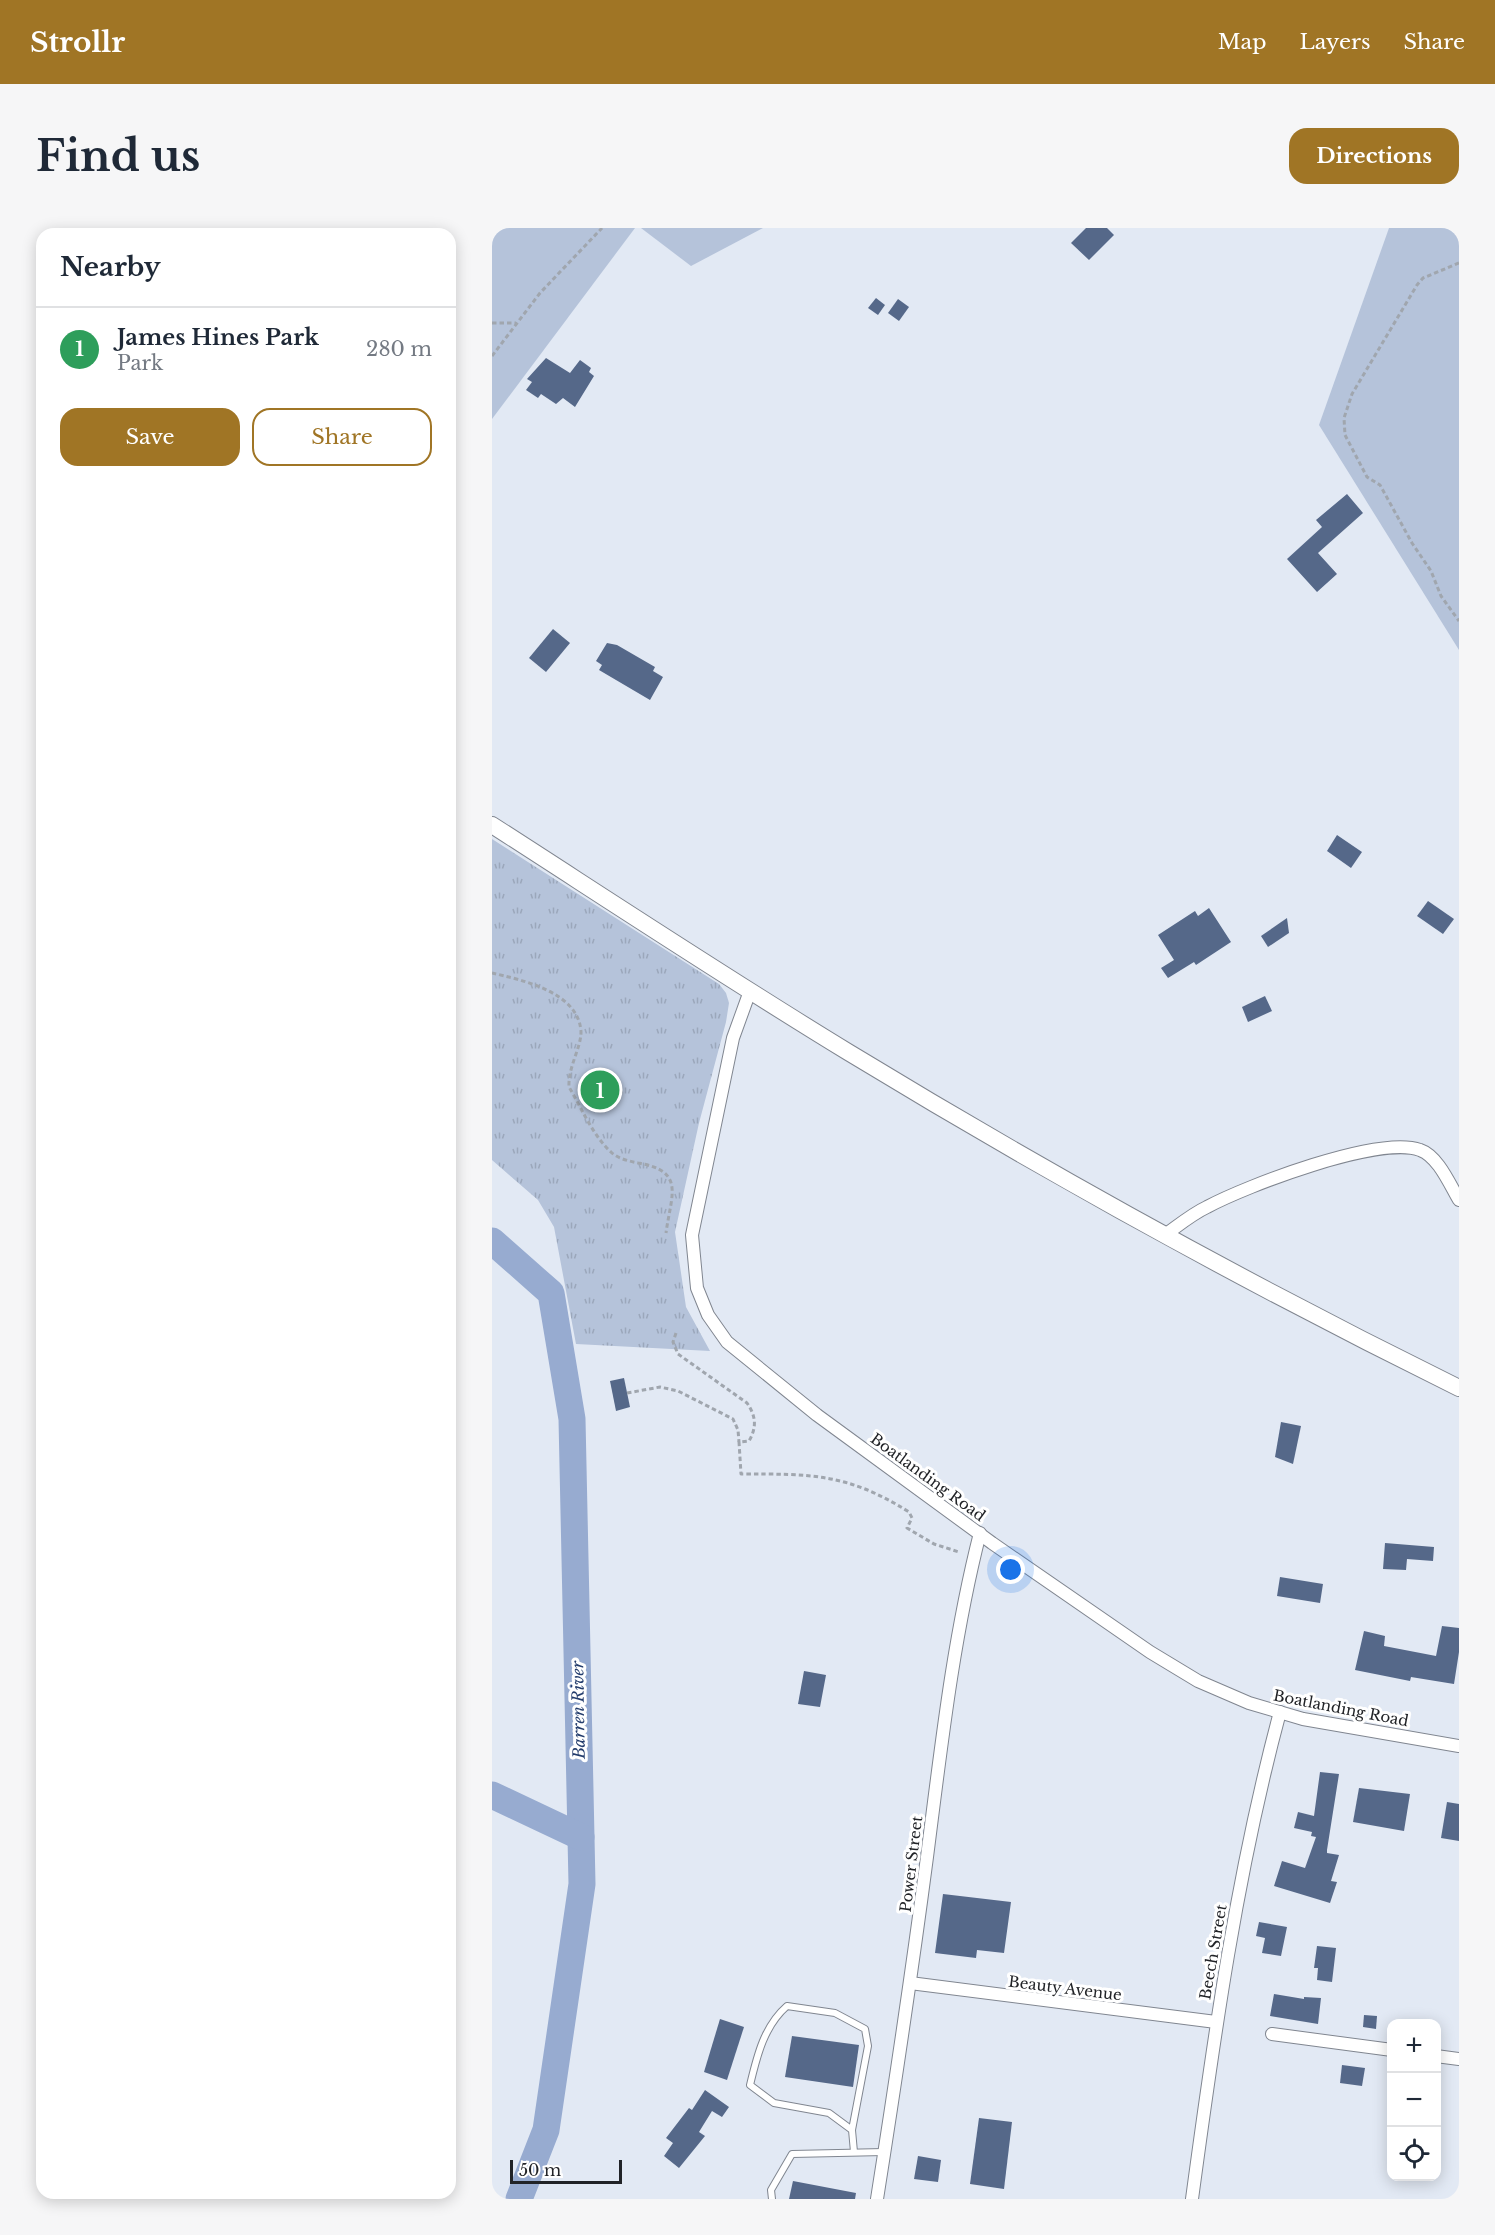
<!DOCTYPE html>
<html lang="en">
<head>
<meta charset="utf-8">
<style>
  body { margin:0; font-family:"Libre Baskerville",serif; background:#f6f6f7; color:#1f2937 }
  .controls { position:absolute; right:18px; bottom:18px; display:grid; overflow:hidden; border-radius:12px; box-shadow:0 3px 15px #0003 }
  .controls button { width:54px; height:54px; display:grid; place-items:center; padding:0; border:0; border-bottom:2px solid #e0e1e3; background:#fff; color:#1f2937; font:30px sans-serif }
  .scale { position:absolute; left:18px; bottom:15px; width:112px; box-sizing:border-box; padding-left:6px; border:3px solid #212327; border-top:0; font-size:16px; line-height:21px; white-space:nowrap; color:#212327; -webkit-text-stroke:4px #fff; paint-order:stroke }
  .you { position:absolute; left:519px; top:1342px; width:21px; height:21px; margin:-15px; border:4px solid #fff; border-radius:50%; background:#1a73e8; box-shadow:0 0 0 9px #1a73e833 }
  .badge { display:grid; place-items:center; width:39px; height:39px; border-radius:50%; background:#a07525; color:#fff; font-size:20px; font-weight:700 }
  .pin { position:absolute; translate:-50% -50%; border:3px solid #fff; box-shadow:0 2px 6px #0006 }
  .list { margin:0; padding:0; list-style:none }
  h2 { display:flex; justify-content:space-between; align-items:center; height:78px; margin:0; padding:0 24px; font-size:26px }
  h2 small { font-size:20px; font-weight:400; color:#747a83 }
  .list li { display:grid; grid-template-columns:39px 1fr auto; gap:18px; align-items:center; box-sizing:border-box; height:84px; padding:0 24px; border-top:2px solid #e0e1e3 }
  .list b { display:block; font-size:22px; white-space:nowrap }
  .list p { margin:0; font-size:20px; white-space:nowrap; color:#747a83 }
  .list em { font-size:20px; font-style:normal; color:#747a83 }
  .actions { display:flex; gap:12px; padding:18px 24px }
  .actions a { flex:1; padding:14px 0; border:2px solid #a07525; border-radius:18px; text-align:center; font-size:21px; color:#a07525 }
  .actions .main { background:#a07525; color:#fff }
  .icon { flex:none; width:33px; height:33px; fill:none; stroke:currentColor; stroke-width:2; stroke-linecap:round; stroke-linejoin:round }
  .map { position:relative; flex:none; width:967px; height:1971px; overflow:hidden; border-radius:18px }
  header { display:flex; align-items:center; gap:36px; box-sizing:border-box; height:84px; padding:0 30px; background:#a07525; color:#fff }
  header strong { font-size:28px }
  nav { display:flex; gap:33px; margin-inline-start:auto; font-size:21px }
  .intro { display:flex; align-items:center; justify-content:space-between; box-sizing:border-box; height:144px; padding:0 36px }
  h1 { margin:0; font-size:42px }
  .button { padding:15px 27px; border-radius:18px; background:#a07525; color:#fff; font-size:21px; font-weight:700 }
  main { display:flex; gap:36px; padding:0 36px }
  aside { flex:1; background:#fff; border-radius:18px; box-shadow:0 3px 15px #0003 }
  .map>svg:first-child { display:block }
</style>
</head>
<body>
<header>
<strong>Strollr</strong>
<nav><a>Map</a><a>Layers</a><a>Share</a></nav>
</header>
<div class="intro"><h1>Find us</h1><a class="button">Directions</a></div>
<main>
<aside>
<h2>Nearby<small></small></h2>
<ul class="list">
<li><span class="badge" style="background:#2e9e5b">1</span><div><b>James Hines Park</b><p>Park</p></div><em>280 m</em></li>
</ul>
<div class="actions"><a class="main">Save</a><a>Share</a></div>
</aside>
<div class="map">
<svg width="967" height="1971" viewBox="0 0 967 1971">
  <defs>
    <pattern id="park-tufts" width="24" height="20" patternUnits="userSpaceOnUse" patternTransform="scale(1.5)"><rect width="24" height="20" fill="#b5c3da"/><path d="M3 7l-1-3M5 7V3M7 7l1-3M15 17l-1-3M17 17v-4M19 17l1-3" fill="none" stroke="#9ba7bb"/></pattern>
  </defs>
  <rect width="100%" height="100%" fill="#e2e9f4"/>
  <!-- grass -->
  <g fill="#b5c3da">
    <path d="M 0,0 L 143,0 L 0,191 Z"/>
    <path d="M 149,0 L 271,0 L 199,38 Z"/>
    <path d="M 897,0 L 967,0 L 967,422 L 827,197 Z"/>
  </g>
  <!-- park -->
  <path fill="url(#park-tufts)" d="M 0,611 L 227,756 L 234,765 L 237,775 L 234,794 L 207,895 L 183,1004 L 194,1079 L 218,1123 L 84,1116 L 62,999 L 46,972 L 0,932 Z"/>
  <g fill="none" stroke-linecap="round" stroke-linejoin="round">
    <!-- river -->
    <g stroke="#97abd0" stroke-width="27">
      <path d="M 0,1013 L 59,1065 L 80,1191 L 90,1656 L 54,1902 L 27,1971"/>
      <path d="M 0,1567 L 89,1609"/>
    </g>
  </g>
  <!-- building -->
  <g fill="#556889">
    <path d="M 594,0 L 615,0 L 622,7 L 597,32 L 579,15 Z"/>
    <path d="M 384,70 L 393,77 L 386,87 L 376,80 Z"/>
    <path d="M 406,71 L 417,79 L 407,93 L 396,85 Z"/>
    <path d="M 54,130 L 78,145 L 88,132 L 99,140 L 97,144 L 102,148 L 83,179 L 71,170 L 64,176 L 49,166 L 46,170 L 34,162 L 40,154 L 35,151 Z"/>
    <path d="M 855,266 L 871,285 L 826,325 L 845,346 L 825,364 L 795,331 L 830,299 L 824,292 Z"/>
    <path d="M 61,401 L 78,415 L 54,444 L 37,430 Z"/>
    <path d="M 115,415 L 125,417 L 163,439 L 161,443 L 171,449 L 158,472 L 107,442 L 110,437 L 104,433 Z"/>
    <path d="M 845,607 L 870,624 L 859,640 L 835,623 Z"/>
    <path d="M 936,673 L 962,691 L 951,706 L 925,688 Z"/>
    <path d="M 717,680 L 739,714 L 704,737 L 702,734 L 676,750 L 669,740 L 682,732 L 666,707 L 703,683 L 706,688 Z"/>
    <path d="M 795,690 L 797,705 L 776,719 L 769,708 Z"/>
    <path d="M 773,768 L 780,783 L 756,794 L 750,779 Z"/>
    <path d="M 132,1150 L 138,1179 L 124,1183 L 118,1153 Z"/>
    <path d="M 789,1194 L 809,1198 L 801,1236 L 783,1229 Z"/>
    <path d="M 893,1315 L 942,1319 L 941,1333 L 915,1331 L 914,1342 L 891,1341 Z"/>
    <path d="M 788,1349 L 831,1356 L 828,1375 L 785,1368 Z"/>
    <path d="M 950,1398 L 967,1400 L 967,1424 L 962,1456 L 919,1449 L 918,1453 L 863,1442 L 872,1403 L 893,1408 L 892,1418 L 944,1428 Z"/>
    <path d="M 312,1443 L 334,1447 L 328,1479 L 306,1476 Z"/>
    <path d="M 828,1544 L 847,1546 L 835,1622 L 835,1625 L 847,1627 L 839,1653 L 845,1654 L 838,1675 L 782,1658 L 790,1633 L 813,1640 L 824,1609 L 819,1608 L 820,1604 L 802,1600 L 806,1584 L 822,1588 Z"/>
    <path d="M 867,1560 L 918,1566 L 912,1603 L 861,1594 Z"/>
    <path d="M 955,1574 L 967,1576 L 967,1613 L 949,1610 Z"/>
    <path d="M 451,1666 L 519,1674 L 512,1725 L 485,1722 L 484,1730 L 443,1725 Z"/>
    <path d="M 767,1694 L 795,1699 L 789,1728 L 770,1725 L 773,1710 L 764,1708 Z"/>
    <path d="M 825,1718 L 844,1720 L 840,1754 L 825,1752 L 826,1740 L 822,1740 Z"/>
    <path d="M 782,1766 L 812,1771 L 812,1769 L 829,1770 L 826,1796 L 778,1788 Z"/>
    <path d="M 872,1787 L 885,1788 L 884,1801 L 871,1799 Z"/>
    <path d="M 228,1791 L 252,1799 L 235,1852 L 212,1844 Z"/>
    <path d="M 300,1808 L 367,1817 L 361,1859 L 293,1849 Z"/>
    <path d="M 850,1837 L 873,1840 L 870,1858 L 848,1855 Z"/>
    <path d="M 213,1862 L 237,1879 L 230,1889 L 220,1883 L 207,1904 L 213,1908 L 187,1940 L 172,1928 L 181,1915 L 174,1910 L 197,1880 L 200,1882 Z"/>
    <path d="M 487,1890 L 520,1894 L 512,1961 L 478,1956 Z"/>
    <path d="M 426,1928 L 449,1932 L 446,1954 L 422,1951 Z"/>
    <path d="M 301,1953 L 364,1965 L 363,1971 L 297,1971 Z"/>
  </g>
  <g fill="none" stroke-linecap="round" stroke-linejoin="round">
    <defs>
      <g id="lane">
        <path d="M 360,1902 L 376,1818 L 373,1801 L 343,1785 L 295,1778 C 272,1798 265,1828 258,1857 L 282,1875 L 337,1885 L 360,1902 L 362,1924"/>
        <path d="M 280,1971 L 279,1962 L 300,1926 L 392,1924"/>
      </g>
      <g id="street">
        <path d="M 258,763 L 241,810 L 200,1007 L 205,1060 L 216,1087 L 235,1114 L 325,1187 L 500,1315 L 658,1424 L 706,1453 L 757,1475 L 811,1491 L 967,1518"/>
        <path d="M 673,1007 C 687,997 700,986 715,979 C 754,958 887,907 928,922 C 946,928 958,957 967,972"/>
        <path d="M 418,1755 L 724,1794"/>
        <path d="M 780,1806 L 900,1822"/>
        <path d="M 944,1828 L 967,1831"/>
        <path d="M 385,1971 C 403,1857 420,1743 435,1629 C 449,1520 461,1411 488,1305"/>
        <path d="M 700,1971 C 722,1808 745,1644 788,1484"/>
      </g>
      <path id="secondary" d="M 0,597 C 118,673 236,751 356,824 C 555,945 758,1057 967,1160"/>
    </defs>
    <!-- lane casing -->
    <use href="#lane" stroke="#808690" stroke-width="8"/>
    <!-- street casing -->
    <use href="#street" stroke="#808690" stroke-width="14"/>
    <!-- secondary casing -->
    <use href="#secondary" stroke="#808690" stroke-width="18"/>
    <!-- path -->
    <g stroke="#a0a6ae" stroke-width="3" stroke-dasharray="4.5 3" stroke-linecap="butt">
      <path d="M 967,35 L 931,50 L 925,57 L 860,166 L 852,190 L 853,207 L 875,249 L 888,257 L 920,315 L 939,343 L 949,368 L 967,393"/>
      <path d="M 0,95 L 24,95"/>
      <path d="M 0,128 L 48,65 L 110,0"/>
      <path d="M 0,745 C 30,752 87,764 89,804 C 89,820 76,839 77,859 C 90,881 101,908 120,925 C 127,931 137,933 146,935 C 194,943 179,967 174,1005"/>
      <path d="M 184,1105 L 181,1114 L 186,1126 L 255,1175 C 264,1188 265,1199 257,1213 L 247,1214 L 249,1246 C 319,1246 355,1245 417,1284 L 420,1290 L 415,1300 L 442,1316 L 467,1324"/>
      <path d="M 135,1165 L 168,1159 L 186,1163 L 241,1191 L 246,1202 L 247,1214"/>
    </g>
    <!-- lane -->
    <use href="#lane" stroke="#fff" stroke-width="6"/>
    <!-- street -->
    <use href="#street" stroke="#fff" stroke-width="12"/>
    <!-- secondary -->
    <use href="#secondary" stroke="#fff" stroke-width="16"/>
  </g>
  <g text-anchor="middle" dominant-baseline="central" stroke-width="6" stroke-linejoin="round" paint-order="stroke">
    <!-- street labels -->
    <g font-size="15" fill="#212327" stroke="#fff">
      <text transform="translate(436 1249) rotate(36)">Boatlanding Road</text>
      <text transform="translate(849 1480) rotate(11)">Boatlanding Road</text>
      <text transform="translate(419 1636) rotate(-83)">Power Street</text>
      <text transform="translate(721 1724) rotate(-80)">Beech Street</text>
      <text transform="translate(573 1760) rotate(7)">Beauty Avenue</text>
    </g>
    <!-- water labels -->
    <g font-size="16" font-style="italic" fill="#233c6c" stroke="#fff">
      <text transform="translate(86 1482) rotate(-91)">Barren River</text>
    </g>
  </g>
</svg>
<div class="controls">
<button>+</button>
<button>−</button>
<button><svg class="icon" aria-label="locate" viewBox="0 0 24 24"><circle cx="12" cy="12" r="6"/><path d="M12 2v4M12 18v4M2 12h4M18 12h4"/></svg></button>
</div>
<div class="scale">50 m</div>
<div class="you"></div>
<div class="pin badge" style="left:108px;top:862px;background:#2e9e5b">1</div>
</div>
</main>
</body>
</html>
